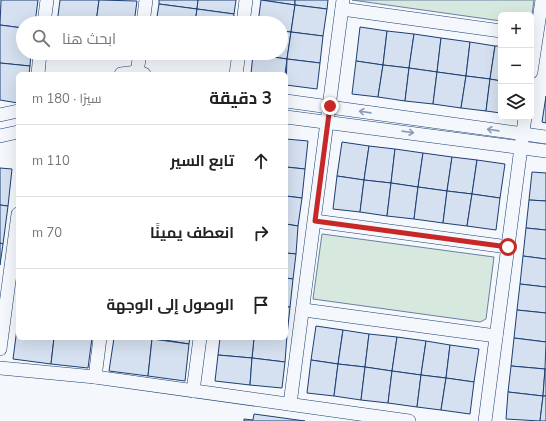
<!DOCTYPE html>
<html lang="ar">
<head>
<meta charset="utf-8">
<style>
  body { margin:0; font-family:"Nunito Sans",Cairo,sans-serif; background:#f6f6f6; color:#222; direction:rtl }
  .controls { position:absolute; right:12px; top:12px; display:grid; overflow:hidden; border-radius:6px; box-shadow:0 4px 16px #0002 }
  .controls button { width:36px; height:36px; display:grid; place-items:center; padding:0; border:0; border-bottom:1px solid #e0e0e0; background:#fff; color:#222; font:20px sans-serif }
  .stop { position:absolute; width:12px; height:12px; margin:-9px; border:3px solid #c62828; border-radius:50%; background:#fff }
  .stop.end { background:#c62828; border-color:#fff; box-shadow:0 1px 4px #0008 }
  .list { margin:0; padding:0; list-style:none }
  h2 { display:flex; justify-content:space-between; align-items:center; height:52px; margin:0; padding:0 16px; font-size:17px }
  h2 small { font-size:13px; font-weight:400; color:#767676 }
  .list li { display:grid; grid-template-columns:26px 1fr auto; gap:12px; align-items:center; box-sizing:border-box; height:72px; padding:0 16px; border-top:1px solid #e0e0e0 }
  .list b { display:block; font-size:15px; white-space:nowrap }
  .list em { font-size:13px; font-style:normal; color:#767676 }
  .icon { flex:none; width:22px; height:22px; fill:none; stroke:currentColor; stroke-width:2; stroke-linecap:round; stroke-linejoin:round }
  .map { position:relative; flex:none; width:546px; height:421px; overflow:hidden; direction:ltr }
  .search { position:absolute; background:#fff; box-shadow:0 4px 16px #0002; left:16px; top:16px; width:272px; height:44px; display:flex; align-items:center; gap:10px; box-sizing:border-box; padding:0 14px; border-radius:22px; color:#767676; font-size:15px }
  .panel { position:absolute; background:#fff; box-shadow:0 4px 16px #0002; left:16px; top:72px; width:272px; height:268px; border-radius:6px; direction:rtl }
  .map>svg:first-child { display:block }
</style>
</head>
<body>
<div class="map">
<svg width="546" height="421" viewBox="0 0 546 421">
  <rect width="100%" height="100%" fill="#f4f7fb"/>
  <!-- green -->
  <g fill="#d7e8df" stroke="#687fa3">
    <path d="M 352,0 L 534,0 L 531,22 L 531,15 L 501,15 L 501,21 Z"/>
    <path d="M 322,234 L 494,257 L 486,319 L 480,322 L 313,299 Z"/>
  </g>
  <!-- building -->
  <g fill="#d5e0f0" stroke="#1d3f73">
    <path d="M 1,0 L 38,0 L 35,23 L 23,23 L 23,28 L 0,25 Z"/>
    <path d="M 60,0 L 99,0 L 96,23 L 57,23 Z"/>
    <path d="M 99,0 L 137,1 L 134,23 L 96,23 Z"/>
    <path d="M 159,0 L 198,0 L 197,9 L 159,4 Z"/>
    <path d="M 198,0 L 236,0 L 234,14 L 197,9 Z"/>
    <path d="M 261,0 L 295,0 L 295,5 Z"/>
    <path d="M 261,0 L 295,5 L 291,32 L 281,31 L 281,23 L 258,23 Z"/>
    <path d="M 295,0 L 328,0 L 327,9 L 295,5 Z"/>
    <path d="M 159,4 L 197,9 L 195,23 L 156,23 Z"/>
    <path d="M 295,5 L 327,9 L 323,36 L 291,32 Z"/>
    <path d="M 197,9 L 234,14 L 233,23 L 195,23 Z"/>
    <path d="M 0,25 L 23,28 L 23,53 L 31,53 L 30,66 L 0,63 Z"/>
    <path d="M 360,27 L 387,31 L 383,65 L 356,61 Z"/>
    <path d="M 281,31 L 291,32 L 287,59 L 253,54 L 281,53 Z"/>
    <path d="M 387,31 L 414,34 L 409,68 L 383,65 Z"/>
    <path d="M 291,32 L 323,36 L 320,63 L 287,59 Z"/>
    <path d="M 414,34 L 441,38 L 437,72 L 409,68 Z"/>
    <path d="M 441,38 L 470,42 L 466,76 L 437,72 Z"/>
    <path d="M 470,42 L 495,46 L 490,79 L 466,76 Z"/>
    <path d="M 495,46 L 501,46 L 501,81 L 490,79 Z"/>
    <path d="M 253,54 L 287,59 L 285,74 L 251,74 Z"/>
    <path d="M 287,59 L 320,63 L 317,89 L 286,85 Z"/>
    <path d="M 356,61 L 383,65 L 378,97 L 352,94 Z"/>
    <path d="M 0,63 L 30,66 L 29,74 L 18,74 L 18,103 L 0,100 Z"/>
    <path d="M 383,65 L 409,68 L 405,101 L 378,97 Z"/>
    <path d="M 409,68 L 437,72 L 433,104 L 405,101 Z"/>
    <path d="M 437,72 L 466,76 L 461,108 L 433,104 Z"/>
    <path d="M 466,76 L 490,79 L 486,111 L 461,108 Z"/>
    <path d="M 490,79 L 501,81 L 501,113 L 486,111 Z"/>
    <path d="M 546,96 L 546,123 L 542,122 Z"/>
    <path d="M 286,139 L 308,141 L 305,169 L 286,167 Z"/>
    <path d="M 342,142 L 369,146 L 364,180 L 337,176 Z"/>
    <path d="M 369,146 L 395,149 L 391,183 L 364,180 Z"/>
    <path d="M 395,149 L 423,153 L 418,187 L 391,183 Z"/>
    <path d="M 423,153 L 452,157 L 447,191 L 418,187 Z"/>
    <path d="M 452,157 L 477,160 L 472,194 L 447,191 Z"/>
    <path d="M 477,160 L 505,164 L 500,198 L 472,194 Z"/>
    <path d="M 286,167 L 305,169 L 302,198 L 286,196 Z"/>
    <path d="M 0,168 L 12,169 L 8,206 L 0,205 Z"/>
    <path d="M 532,172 L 546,173 L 546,201 L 529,200 Z"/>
    <path d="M 337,176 L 364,180 L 360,212 L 333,209 Z"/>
    <path d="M 364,180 L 391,183 L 387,216 L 360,212 Z"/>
    <path d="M 391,183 L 418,187 L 414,219 L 387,216 Z"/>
    <path d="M 418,187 L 447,191 L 443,223 L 414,219 Z"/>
    <path d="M 447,191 L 472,194 L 467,226 L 443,223 Z"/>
    <path d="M 472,194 L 500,198 L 496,230 L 467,226 Z"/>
    <path d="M 286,196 L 302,198 L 298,226 L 286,224 Z"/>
    <path d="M 529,200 L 546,201 L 546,230 L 526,228 Z"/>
    <path d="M 0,205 L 8,206 L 3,244 L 0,243 Z"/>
    <path d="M 286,224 L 298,226 L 296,254 L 286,253 Z"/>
    <path d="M 526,228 L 546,230 L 546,259 L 523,256 Z"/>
    <path d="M 0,243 L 3,244 L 0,265 Z"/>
    <path d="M 286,253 L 296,254 L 293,279 L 286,278 Z"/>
    <path d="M 523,256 L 546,259 L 546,287 L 520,284 Z"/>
    <path d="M 286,278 L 293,279 L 290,307 L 286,307 Z"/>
    <path d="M 520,284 L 546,287 L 546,313 L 517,310 Z"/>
    <path d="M 286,307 L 290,307 L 287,335 L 286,335 Z"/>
    <path d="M 517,310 L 546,313 L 546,342 L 514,338 Z"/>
    <path d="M 18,321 L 18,338 L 54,338 L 51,364 L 13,359 Z"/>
    <path d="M 316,326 L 343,330 L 338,364 L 311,360 Z"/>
    <path d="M 343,330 L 369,334 L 365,367 L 338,364 Z"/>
    <path d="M 369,334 L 397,337 L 392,371 L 365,367 Z"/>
    <path d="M 286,335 L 287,335 L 285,362 L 252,358 L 254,338 L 286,338 Z"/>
    <path d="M 397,337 L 426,341 L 421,375 L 392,371 Z"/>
    <path d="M 54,338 L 92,338 L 88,368 L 51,364 Z"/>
    <path d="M 114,338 L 152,339 L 148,376 L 109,371 Z"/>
    <path d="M 153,338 L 190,338 L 189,344 Z"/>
    <path d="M 220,338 L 254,338 L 252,358 L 218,355 Z"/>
    <path d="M 514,338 L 546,342 L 545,369 L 511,366 Z"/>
    <path d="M 152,339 L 189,344 L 185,381 L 148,376 Z"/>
    <path d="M 426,341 L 450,345 L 446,378 L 421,375 Z"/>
    <path d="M 450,345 L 479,349 L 474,382 L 446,378 Z"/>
    <path d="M 218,355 L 252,358 L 250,385 L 215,381 Z"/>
    <path d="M 252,358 L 285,362 L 282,388 L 250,385 Z"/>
    <path d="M 311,360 L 338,364 L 334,396 L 307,393 Z"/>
    <path d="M 338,364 L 365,367 L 361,400 L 334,396 Z"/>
    <path d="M 511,366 L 545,369 L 543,396 L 508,392 Z"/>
    <path d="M 365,367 L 392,371 L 388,403 L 361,400 Z"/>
    <path d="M 545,369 L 546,369 L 546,396 L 543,396 Z"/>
    <path d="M 392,371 L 421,375 L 417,407 L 388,403 Z"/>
    <path d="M 421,375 L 446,378 L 441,410 L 417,407 Z"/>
    <path d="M 446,378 L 474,382 L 470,414 L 441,410 Z"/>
    <path d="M 508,392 L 543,396 L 540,421 L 506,419 Z"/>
    <path d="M 543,396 L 546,396 L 546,421 L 540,421 Z"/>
    <path d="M 254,414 L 305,421 L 244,421 L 244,419 L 253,420 Z"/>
  </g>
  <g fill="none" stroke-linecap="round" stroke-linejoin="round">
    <defs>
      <g id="minor">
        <path d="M 342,9 L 501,31"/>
        <path d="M 44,23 L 47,0"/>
        <path d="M 143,23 L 146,0"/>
        <path d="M 243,23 L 246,0"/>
        <path d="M 137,72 L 140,53"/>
        <path d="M 531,72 L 542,0"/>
        <path d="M 38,74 L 40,53"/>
        <path d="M 121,74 L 137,72 L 144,74"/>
        <path d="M 236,74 L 239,53"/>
        <path d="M 286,101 L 546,137"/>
        <path d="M 0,115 L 18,111"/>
        <path d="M 286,117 L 546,151"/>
        <path d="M 0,136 L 18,132"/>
        <path d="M 315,221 L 508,247"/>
        <path d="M 304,310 L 496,336"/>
        <path d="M 0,349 L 18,214"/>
        <path d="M 0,368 L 95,377 L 409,421"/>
        <path d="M 95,377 L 100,338"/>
        <path d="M 193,391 L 200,338"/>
        <path d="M 290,404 L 343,0"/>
        <path d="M 485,421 L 525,117"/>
      </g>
    </defs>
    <!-- minor casing -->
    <use href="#minor" stroke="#1d3f73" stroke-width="14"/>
    <!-- minor -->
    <use href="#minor" stroke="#f4f7fb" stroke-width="13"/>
  </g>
  <!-- one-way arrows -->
  <defs><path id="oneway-shaft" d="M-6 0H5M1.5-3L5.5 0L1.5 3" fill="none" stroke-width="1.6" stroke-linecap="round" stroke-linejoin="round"/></defs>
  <g stroke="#889bb7">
    <use href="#oneway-shaft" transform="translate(365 112) rotate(-172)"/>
    <use href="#oneway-shaft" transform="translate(493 130) rotate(-172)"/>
    <use href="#oneway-shaft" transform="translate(408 132) rotate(8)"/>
  </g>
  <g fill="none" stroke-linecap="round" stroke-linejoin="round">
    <!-- route -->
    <path stroke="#c62828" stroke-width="5" d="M 330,106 L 315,221 L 508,247"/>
  </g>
</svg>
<div class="controls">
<button>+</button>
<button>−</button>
<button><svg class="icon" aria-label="layers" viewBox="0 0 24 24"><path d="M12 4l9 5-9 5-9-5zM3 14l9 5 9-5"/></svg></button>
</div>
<div class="stop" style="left:508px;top:247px"></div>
<div class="stop end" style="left:330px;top:106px"></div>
<div class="search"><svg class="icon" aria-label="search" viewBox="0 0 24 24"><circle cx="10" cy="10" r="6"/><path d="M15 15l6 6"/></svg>ابحث هنا</div>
<section class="panel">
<h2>3 دقيقة<small>سيرًا · 180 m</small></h2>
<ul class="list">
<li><svg class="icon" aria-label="ahead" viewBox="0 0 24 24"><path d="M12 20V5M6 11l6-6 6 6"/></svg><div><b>تابع السير</b></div><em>110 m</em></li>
<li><svg class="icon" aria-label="right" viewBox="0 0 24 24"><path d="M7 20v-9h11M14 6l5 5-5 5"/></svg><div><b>انعطف يمينًا</b></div><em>70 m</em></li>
<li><svg class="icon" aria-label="arrive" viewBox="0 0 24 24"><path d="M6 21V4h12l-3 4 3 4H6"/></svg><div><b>الوصول إلى الوجهة</b></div></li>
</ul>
</section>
</div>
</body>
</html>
